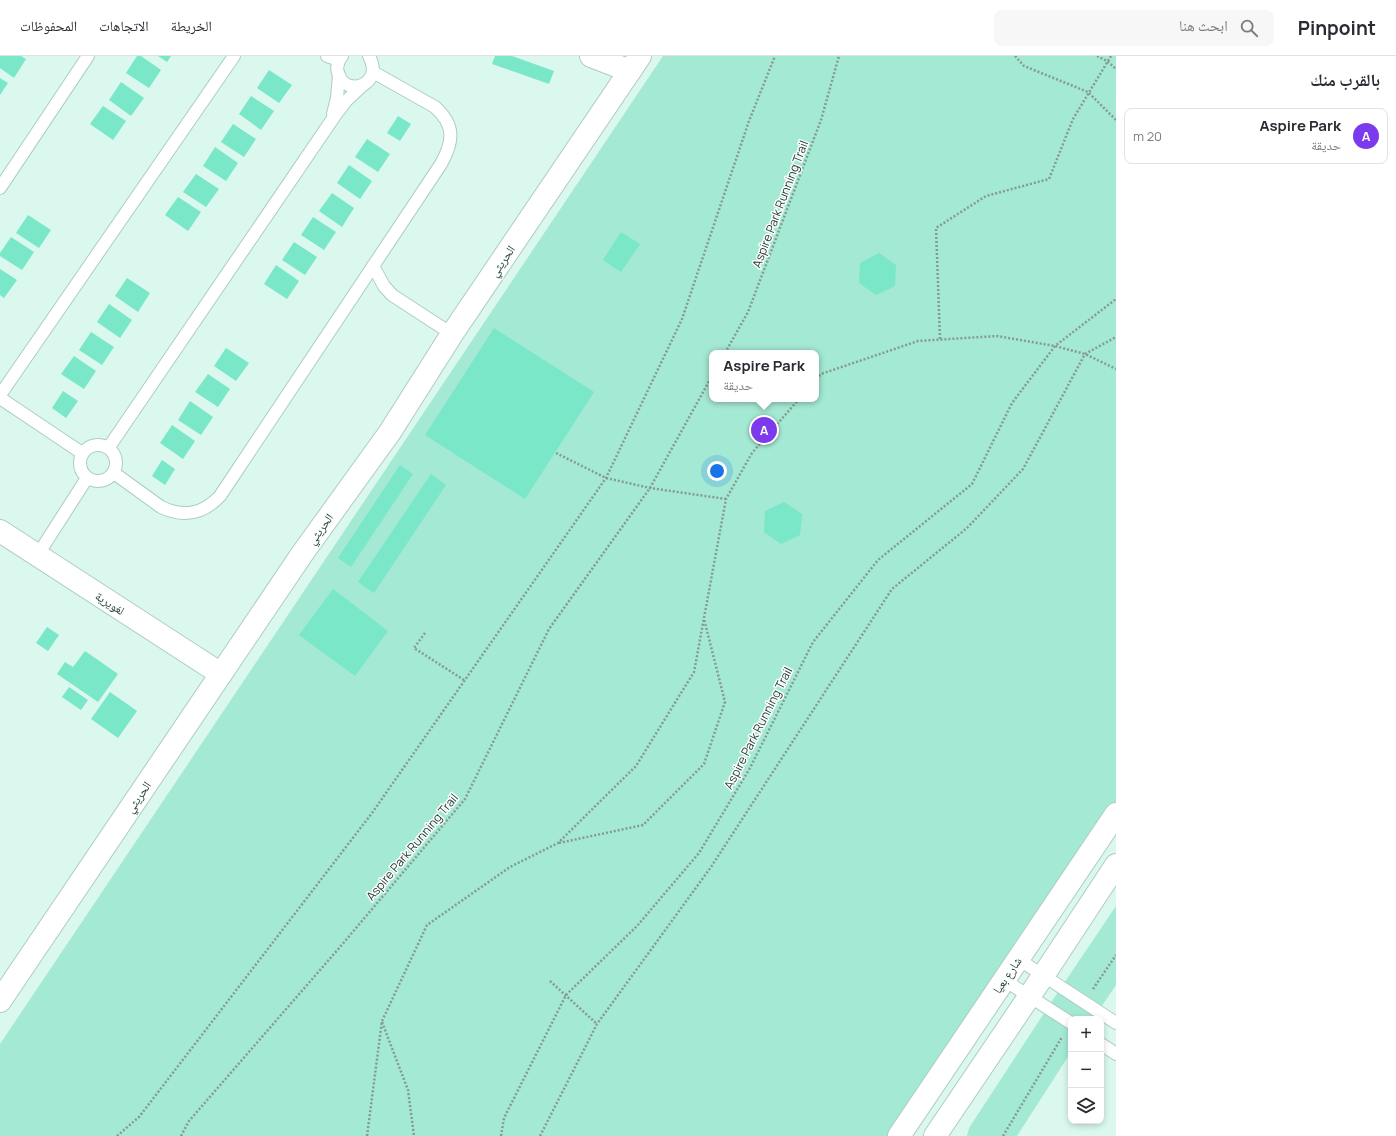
<!DOCTYPE html>
<html lang="ar">
<head>
<meta charset="utf-8">
<style>
  body { margin:0; font-family:Manrope,"Noto Naskh Arabic",sans-serif; background:#f7f7f7; color:#2b2b33; direction:rtl }
  .controls { position:absolute; right:12px; bottom:12px; display:grid; overflow:hidden; border-radius:8px; box-shadow:0 2px 6px #0003 }
  .controls button { width:36px; height:36px; display:grid; place-items:center; padding:0; border:0; border-bottom:1px solid #e1e1e2; background:#fff; color:#2b2b33; font:20px sans-serif }
  .you { position:absolute; left:717px; top:415px; width:14px; height:14px; margin:-10px; border:3px solid #fff; border-radius:50%; background:#1a73e8; box-shadow:0 0 0 6px #1a73e833 }
  .badge { display:grid; place-items:center; width:26px; height:26px; border-radius:50%; background:#7c3aed; color:#fff; font-size:13px; font-weight:700 }
  .pin { position:absolute; translate:-50% -50%; border:2px solid #fff; box-shadow:0 1px 4px #0006 }
  .popup { position:absolute; left:709px; top:294px; width:110px; height:52px; box-sizing:border-box; display:grid; place-content:center; border-radius:8px; background:#fff; filter:drop-shadow(0 1px 3px #0005); font-size:13px; white-space:nowrap; color:#7c7c81 }
  .popup b { font-size:15px; color:#2b2b33 }
  .popup::after { content:''; position:absolute; left:50%; top:100%; margin-left:-8px; border:8px solid transparent; border-top-color:#fff }
  .list { margin:0; padding:0; list-style:none }
  h2 { display:flex; justify-content:space-between; align-items:center; height:52px; margin:0; padding:0 16px; font-size:17px }
  h2 small { font-size:13px; font-weight:400; color:#7c7c81 }
  .list li { display:grid; grid-template-columns:26px 1fr auto; gap:12px; align-items:center; box-sizing:border-box; height:56px; margin:0 8px 8px; padding:0 8px; border:1px solid #e1e1e2; border-radius:8px }
  .list b { display:block; font-size:15px; white-space:nowrap }
  .list p { margin:0; font-size:13px; white-space:nowrap; color:#7c7c81 }
  .list em { font-size:13px; font-style:normal; color:#7c7c81 }
  .icon { flex:none; width:22px; height:22px; fill:none; stroke:currentColor; stroke-width:2; stroke-linecap:round; stroke-linejoin:round }
  .map { position:relative; flex:none; width:1116px; height:1080px; overflow:hidden; direction:ltr }
  header { display:flex; align-items:center; gap:24px; box-sizing:border-box; height:56px; padding:0 20px; background:#fff; border-bottom:1px solid #e1e1e2 }
  header strong { font-size:19px }
  nav { display:flex; gap:22px; margin-inline-start:auto; font-size:14px }
  .search { width:280px; height:36px; background:#f7f7f7; display:flex; align-items:center; gap:10px; box-sizing:border-box; padding:0 14px; border-radius:8px; color:#7c7c81; font-size:15px }
  main { display:flex }
  aside { flex:1; background:#fff }
  .map>svg:first-child { display:block }
</style>
</head>
<body>
<header>
<strong>Pinpoint</strong>
<div class="search"><svg class="icon" aria-label="search" viewBox="0 0 24 24"><circle cx="10" cy="10" r="6"/><path d="M15 15l6 6"/></svg>ابحث هنا</div>
<nav><a>الخريطة</a><a>الاتجاهات</a><a>المحفوظات</a></nav>
</header>
<main>
<aside>
<h2>بالقرب منك<small></small></h2>
<ul class="list">
<li><span class="badge">A</span><div><b>Aspire Park</b><p>حديقة</p></div><em>20 m</em></li>
</ul>
</aside>
<div class="map">
<svg width="1116" height="1080" viewBox="0 0 1116 1080">
  <rect width="100%" height="100%" fill="#daf8ee"/>
  <!-- green -->
  <g fill="#a4e9d3" fill-rule="evenodd">
    <path d="M 663,0 L 1116,0 L 1116,747 L 892,1080 L 0,1080 L 0,988 ZM 712,297 L 816,297 L 816,343 L 712,343 Z"/>
    <path d="M 1116,850 L 1116,929 L 1093,963 L 1071,963 L 1071,996 L 1017,1080 L 967,1080 L 969,1072 L 1048,951 Z"/>
  </g>
  <!-- building -->
  <g fill="#79e7c8">
    <path d="M 0,0 L 21,0 L 26,3 L 14,22 L 0,12 Z"/>
    <path d="M 137,0 L 141,0 L 161,14 L 149,32 L 126,17 Z"/>
    <path d="M 158,0 L 171,0 L 167,6 Z"/>
    <path d="M 495,0 L 512,0 L 554,15 L 549,28 L 492,8 Z"/>
    <path d="M 269,14 L 292,29 L 279,47 L 257,32 Z"/>
    <path d="M 0,22 L 8,27 L 0,39 Z"/>
    <path d="M 121,26 L 144,42 L 131,60 L 109,44 Z"/>
    <path d="M 251,40 L 274,55 L 261,74 L 239,58 Z"/>
    <path d="M 103,50 L 126,65 L 113,84 L 90,68 Z"/>
    <path d="M 398,60 L 411,68 L 400,85 L 387,77 Z"/>
    <path d="M 233,68 L 256,83 L 244,101 L 221,86 Z"/>
    <path d="M 367,83 L 390,98 L 378,116 L 355,101 Z"/>
    <path d="M 215,91 L 238,107 L 226,125 L 203,110 Z"/>
    <path d="M 349,109 L 372,125 L 360,143 L 337,127 Z"/>
    <path d="M 196,118 L 219,133 L 206,151 L 183,136 Z"/>
    <path d="M 332,137 L 354,152 L 342,171 L 319,155 Z"/>
    <path d="M 178,141 L 201,156 L 188,175 L 165,159 Z"/>
    <path d="M 28,159 L 51,174 L 39,192 L 16,177 Z"/>
    <path d="M 313,161 L 336,176 L 324,194 L 301,179 Z"/>
    <path d="M 621,176 L 640,188 L 621,216 L 603,204 Z"/>
    <path d="M 11,181 L 34,196 L 22,214 L 0,200 L 0,197 Z"/>
    <path d="M 294,186 L 317,201 L 305,219 L 282,204 Z"/>
    <path d="M 879,197 L 896,209 L 895,230 L 876,239 L 859,227 L 860,207 Z"/>
    <path d="M 276,209 L 299,225 L 287,243 L 264,228 Z"/>
    <path d="M 0,213 L 17,224 L 4,242 L 0,239 Z"/>
    <path d="M 127,222 L 150,237 L 138,256 L 115,240 Z"/>
    <path d="M 109,248 L 132,264 L 120,282 L 97,266 Z"/>
    <path d="M 494,272 L 594,336 L 525,443 L 425,379 Z"/>
    <path d="M 91,276 L 114,291 L 102,309 L 79,294 Z"/>
    <path d="M 226,292 L 249,307 L 236,325 L 214,310 Z"/>
    <path d="M 74,300 L 96,315 L 84,333 L 61,318 Z"/>
    <path d="M 208,318 L 230,333 L 218,351 L 195,336 Z"/>
    <path d="M 63,335 L 78,345 L 66,362 L 52,352 Z"/>
    <path d="M 190,345 L 213,361 L 201,379 L 178,364 Z"/>
    <path d="M 172,369 L 195,385 L 183,403 L 160,387 Z"/>
    <path d="M 162,404 L 175,413 L 165,429 L 152,420 Z"/>
    <path d="M 400,409 L 413,418 L 351,511 L 338,502 Z"/>
    <path d="M 431,418 L 446,429 L 374,537 L 358,526 Z"/>
    <path d="M 784,446 L 802,458 L 800,479 L 781,488 L 764,476 L 765,455 Z"/>
    <path d="M 333,533 L 388,575 L 355,620 L 299,579 Z"/>
    <path d="M 47,571 L 59,579 L 48,595 L 36,587 Z"/>
    <path d="M 85,595 L 118,618 L 98,646 L 57,618 L 65,606 L 73,611 Z"/>
    <path d="M 69,631 L 88,644 L 81,654 L 62,641 Z"/>
    <path d="M 110,636 L 137,655 L 118,682 L 91,663 Z"/>
  </g>
  <g fill="none" stroke-linecap="round" stroke-linejoin="round">
    <defs>
      <g id="lane">
        <path d="M 327,0 L 339,4"/>
        <path d="M 342,0 C 338,5 336,11 338,17 C 346,43 385,28 369,0"/>
        <path d="M 333,58 L 337,42 L 339,19"/>
        <path d="M 0,132 L 88,0"/>
        <path d="M 373,210 L 384,230 L 392,239 L 452,278"/>
        <path d="M 0,339 L 234,0"/>
        <path d="M 0,342 L 82,397"/>
        <circle cx="98" cy="407" r="18"/>
        <path d="M 109,391 L 336,58 L 346,45 L 363,29"/>
        <path d="M 114,417 L 161,451 C 184,462 203,458 220,440 L 441,108 C 454,85 455,69 435,51 L 373,16"/>
        <path d="M 37,500 L 87,422"/>
        <path d="M 1018,903 L 1116,967"/>
        <path d="M 1004,924 L 1071,967"/>
        <path d="M 1101,988 L 1116,998"/>
      </g>
      <g id="street">
        <path d="M 591,0 L 630,15"/>
        <path d="M 0,475 L 221,618"/>
        <path d="M 0,945 L 302,498 L 390,376 L 452,278 L 640,0"/>
      </g>
      <g id="secondary">
        <path d="M 899,1080 L 1116,758"/>
        <path d="M 935,1080 L 1043,920 L 1116,809"/>
      </g>
    </defs>
    <!-- lane casing -->
    <use href="#lane" stroke="#aeccc2" stroke-width="14"/>
    <!-- street casing -->
    <use href="#street" stroke="#aeccc2" stroke-width="24"/>
    <!-- secondary casing -->
    <use href="#secondary" stroke="#aeccc2" stroke-width="24"/>
    <!-- path -->
    <g stroke="#859a93" stroke-width="2.5" stroke-dasharray="2 2" stroke-linecap="butt">
      <path d="M 1015,0 L 1024,10 L 1088,36 L 1116,64"/>
      <path d="M 1097,0 L 1107,5 L 1116,13"/>
      <path d="M 940,283 L 936,172 L 986,140 L 1049,123 L 1073,63 L 1111,0"/>
      <path d="M 725,297 L 748,256 L 821,64 L 839,0"/>
      <path d="M 816,323 L 821,318 L 918,285 L 997,280 L 1055,290 L 1085,298 L 1116,313"/>
      <path d="M 556,397 L 606,422 L 650,432 L 726,443"/>
      <path d="M 425,577 L 414,592 L 464,624"/>
      <path d="M 559,787 L 643,769 L 704,708 L 725,646 L 704,563"/>
      <path d="M 550,925 L 597,968"/>
      <path d="M 1093,933 L 1116,899"/>
      <path d="M 382,966 L 408,1034 L 414,1080"/>
      <path d="M 117,1080 L 139,1061 L 372,757 L 606,422 L 682,263 L 749,65 L 775,0"/>
      <path d="M 181,1080 L 189,1065 L 340,891 L 465,743 L 549,573 L 650,432 L 712,320"/>
      <path d="M 367,1080 L 382,965 L 427,869 L 510,811 L 558,787 L 636,710 L 694,616 L 726,443 L 752,397 L 799,343"/>
      <path d="M 501,1080 L 504,1062 L 566,939 L 637,870 L 699,797 L 750,712 L 813,586 L 878,504 L 972,428 L 1012,347 L 1055,290 L 1116,243"/>
      <path d="M 540,1080 L 597,968 L 711,811 L 892,533 L 967,472 L 1023,413 L 1085,298 L 1116,281"/>
      <path d="M 1003,1080 L 1062,981"/>
    </g>
    <!-- lane -->
    <use href="#lane" stroke="#fff" stroke-width="12"/>
    <!-- street -->
    <use href="#street" stroke="#fff" stroke-width="22"/>
    <!-- secondary -->
    <use href="#secondary" stroke="#fff" stroke-width="22"/>
  </g>
  <g text-anchor="middle" dominant-baseline="central" stroke-width="3" stroke-linejoin="round" paint-order="stroke">
    <!-- street labels -->
    <g font-size="12" fill="#2e3a36" stroke="#f9fffd">
      <text transform="translate(780 148) rotate(-69)">Aspire Park Running Trail</text>
      <text transform="translate(502 205) rotate(-56)">الحريثي</text>
      <text transform="translate(320 473) rotate(-54)">الحريثي</text>
      <text transform="translate(110 547) rotate(33)">لغويرية</text>
      <text transform="translate(758 672) rotate(-63)">Aspire Park Running Trail</text>
      <text transform="translate(138 741) rotate(-56)">الحريثي</text>
      <text transform="translate(412 791) rotate(-50)">Aspire Park Running Trail</text>
      <text transform="translate(1007 919) rotate(-56)">شارع بعيا</text>
    </g>
  </g>
</svg>
<div class="controls">
<button>+</button>
<button>−</button>
<button><svg class="icon" aria-label="layers" viewBox="0 0 24 24"><path d="M12 4l9 5-9 5-9-5zM3 14l9 5 9-5"/></svg></button>
</div>
<div class="you"></div>
<div class="pin badge" style="left:764px;top:374px">A</div>
<div class="popup"><b>Aspire Park</b>حديقة</div>
</div>
</main>
</body>
</html>
